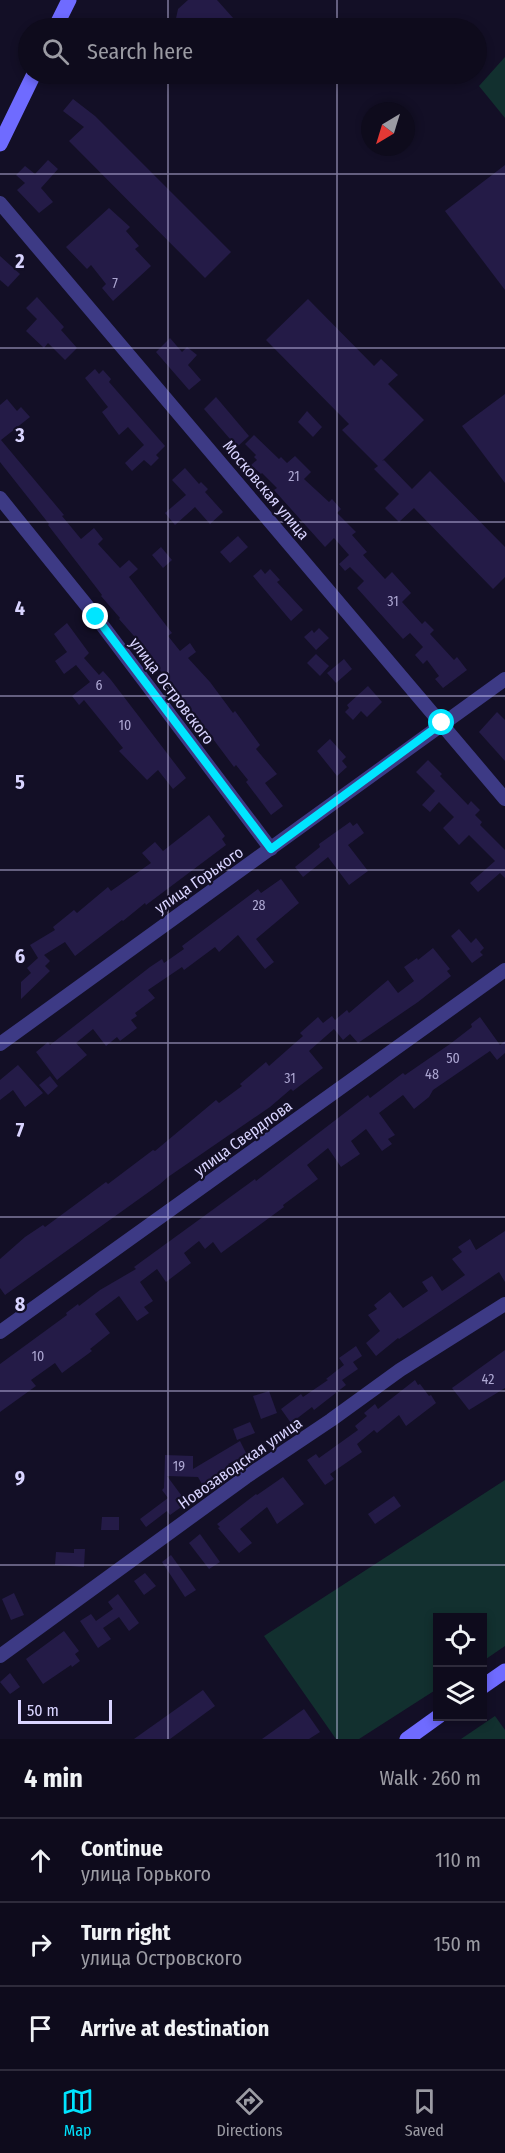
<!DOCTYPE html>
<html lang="en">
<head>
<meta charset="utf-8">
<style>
  body { margin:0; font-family:"Fira Sans Condensed",sans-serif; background:#171425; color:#f1f3f6 }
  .controls { position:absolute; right:18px; bottom:18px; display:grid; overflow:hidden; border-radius:0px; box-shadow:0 3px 9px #0003 }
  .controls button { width:54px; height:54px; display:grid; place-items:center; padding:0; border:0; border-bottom:2px solid #2e2b3b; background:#0e0b1c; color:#f1f3f6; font:30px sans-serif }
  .compass { position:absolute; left:361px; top:102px; width:54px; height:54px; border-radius:50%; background:#0e0b1c; box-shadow:0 3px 9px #0003; rotate:218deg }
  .scale { position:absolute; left:18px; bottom:15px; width:94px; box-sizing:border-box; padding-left:6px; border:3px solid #d9d4ff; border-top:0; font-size:16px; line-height:21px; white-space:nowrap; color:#d9d4ff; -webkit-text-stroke:4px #130f26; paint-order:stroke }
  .stop { position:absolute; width:18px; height:18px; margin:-14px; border:4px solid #00e5ff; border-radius:50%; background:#fff }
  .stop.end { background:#00e5ff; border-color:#fff; box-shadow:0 2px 6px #0008 }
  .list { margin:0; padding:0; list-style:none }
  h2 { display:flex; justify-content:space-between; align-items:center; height:78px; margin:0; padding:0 24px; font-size:26px }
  h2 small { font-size:20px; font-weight:400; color:#9b9ba3 }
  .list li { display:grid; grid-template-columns:39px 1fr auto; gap:18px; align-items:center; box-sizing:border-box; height:84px; padding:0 24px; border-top:2px solid #2e2b3b }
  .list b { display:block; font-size:22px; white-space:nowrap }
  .list p { margin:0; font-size:20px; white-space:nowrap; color:#9b9ba3 }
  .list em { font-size:20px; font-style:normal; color:#9b9ba3 }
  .icon { flex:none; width:33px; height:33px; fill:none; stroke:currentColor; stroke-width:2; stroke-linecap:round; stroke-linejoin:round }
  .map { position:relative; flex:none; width:505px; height:1739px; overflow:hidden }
  .search { position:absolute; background:#0e0b1c; box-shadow:0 3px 9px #0003; left:18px; right:18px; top:18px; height:66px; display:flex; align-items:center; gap:15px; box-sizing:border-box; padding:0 21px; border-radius:33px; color:#9b9ba3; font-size:22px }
  .sheet { height:330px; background:#0e0b1c }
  nav { display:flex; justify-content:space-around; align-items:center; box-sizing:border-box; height:84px; border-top:2px solid #2e2b3b; background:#0e0b1c; font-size:16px; color:#9b9ba3 }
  nav a { display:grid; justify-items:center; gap:3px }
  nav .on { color:#00e5ff }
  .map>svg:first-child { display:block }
</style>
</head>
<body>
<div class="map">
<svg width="505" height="1739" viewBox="0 0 505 1739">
  <rect width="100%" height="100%" fill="#130f26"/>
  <!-- green -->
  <g fill="#12302f">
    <path d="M 505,57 L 505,118 L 479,86 Z"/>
    <path d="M 505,1480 L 505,1646 L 483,1661 L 482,1618 L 438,1618 L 437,1689 L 359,1739 L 336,1739 L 264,1636 Z"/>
    <path d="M 495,1716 L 505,1730 L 505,1739 L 461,1739 Z"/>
  </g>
  <!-- building -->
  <g fill="#241b47">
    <path d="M 188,0 L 217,0 L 242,28 L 174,28 L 178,9 Z"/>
    <path d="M 73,99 L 95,116 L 231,252 L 205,278 L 69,141 L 84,127 L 63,111 Z"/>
    <path d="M 48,160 L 58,169 L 41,188 L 53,202 L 39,213 L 17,190 L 25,183 L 16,175 L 25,166 L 35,174 Z"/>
    <path d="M 505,165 L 505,290 L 445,211 Z"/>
    <path d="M 109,208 L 130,227 L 126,231 L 139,246 L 135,249 L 151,266 L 113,301 L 102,288 L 106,284 L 91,265 L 87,269 L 66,247 Z"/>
    <path d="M 0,256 L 20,274 L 8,287 L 0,280 Z"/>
    <path d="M 37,297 L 64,327 L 61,330 L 77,348 L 65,360 L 48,343 L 44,348 L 26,331 L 37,319 L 26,308 Z"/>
    <path d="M 308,299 L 374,366 L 381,359 L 398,375 L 388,384 L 424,420 L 382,461 L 384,460 L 412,489 L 430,471 L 505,547 L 505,577 L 493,589 L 414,508 L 399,522 L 385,508 L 399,494 L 374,469 L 378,466 L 342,430 L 349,424 L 266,340 Z"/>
    <path d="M 170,338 L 182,352 L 187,347 L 197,355 L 188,365 L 201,380 L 189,390 L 156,352 Z"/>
    <path d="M 95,369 L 99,374 L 103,370 L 111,379 L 109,382 L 165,446 L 156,455 L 159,458 L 151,466 L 144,460 L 132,471 L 125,463 L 144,445 L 128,427 L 119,435 L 102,412 L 108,407 L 85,378 Z"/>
    <path d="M 505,394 L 505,483 L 462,426 Z"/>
    <path d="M 216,397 L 249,436 L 237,447 L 204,409 Z"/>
    <path d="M 7,399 L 17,411 L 21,407 L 30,417 L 1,440 L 64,515 L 62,516 L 81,539 L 94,528 L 103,539 L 98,544 L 120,568 L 129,560 L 138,569 L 129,577 L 172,633 L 168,636 L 180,651 L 190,643 L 196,652 L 188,658 L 210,682 L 233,713 L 235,711 L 260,745 L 256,749 L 277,774 L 265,783 L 283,806 L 271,815 L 246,782 L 248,780 L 236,765 L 234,767 L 175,688 L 139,645 L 141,644 L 119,619 L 120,618 L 101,596 L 102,595 L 48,525 L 49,524 L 0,462 L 0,405 Z"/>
    <path d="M 307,411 L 322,427 L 313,437 L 298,422 Z"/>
    <path d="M 254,435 L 279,459 L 281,457 L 287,463 L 295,456 L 311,472 L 304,479 L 329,502 L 332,499 L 341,509 L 337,513 L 356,532 L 352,535 L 367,552 L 363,555 L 385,579 L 392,572 L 411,593 L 402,602 L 422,624 L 425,621 L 434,630 L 430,634 L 454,660 L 457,657 L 467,670 L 443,688 L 435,679 L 439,676 L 427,660 L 423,664 L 415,655 L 423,647 L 410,633 L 403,639 L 357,588 L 364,581 L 350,567 L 345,571 L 339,564 L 349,555 L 334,538 L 325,547 L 274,490 L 277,488 L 262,473 L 261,474 L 251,465 L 257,460 L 254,457 L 256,455 L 245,444 Z"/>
    <path d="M 185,468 L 199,484 L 201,482 L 208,489 L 205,492 L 223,512 L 210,524 L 195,507 L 175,525 L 165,513 L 186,495 L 172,480 Z"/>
    <path d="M 238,536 L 248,547 L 230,563 L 220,552 Z"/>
    <path d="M 161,547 L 172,560 L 163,568 L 152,555 Z"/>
    <path d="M 261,569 L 265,574 L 270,569 L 280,580 L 277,582 L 303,610 L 291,621 L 253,576 Z"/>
    <path d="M 67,623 L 89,653 L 84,658 L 99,675 L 103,671 L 111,680 L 186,778 L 173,789 L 158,770 L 147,780 L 119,751 L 123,748 L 84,700 L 79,705 L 72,696 L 90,682 L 76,665 L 64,674 L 55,661 L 67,652 L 54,634 Z"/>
    <path d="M 319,628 L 329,638 L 316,650 L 304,637 L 312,630 L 314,633 Z"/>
    <path d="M 316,654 L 329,666 L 320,676 L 307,663 Z"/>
    <path d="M 344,659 L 352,669 L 336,683 L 327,673 Z"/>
    <path d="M 368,686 L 382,702 L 367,717 L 361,711 L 353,720 L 345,712 L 349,708 L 347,705 Z"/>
    <path d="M 497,712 L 505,720 L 505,761 L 479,732 Z"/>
    <path d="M 330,739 L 346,757 L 342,761 L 347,767 L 337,776 L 317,751 Z"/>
    <path d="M 428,760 L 442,774 L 440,776 L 468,805 L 471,801 L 480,810 L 475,815 L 482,822 L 480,825 L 505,850 L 505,878 L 500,873 L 478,892 L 470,883 L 495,861 L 469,835 L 459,845 L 443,828 L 454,817 L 439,802 L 430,812 L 422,805 L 435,791 L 416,772 Z"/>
    <path d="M 209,815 L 225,836 L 222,839 L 226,845 L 146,905 L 145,903 L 123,921 L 122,920 L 75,956 L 65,942 L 44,955 L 50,961 L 45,966 L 50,971 L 21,999 L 21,982 L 31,973 L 27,968 L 38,958 L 30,945 L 55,930 L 53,927 L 74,910 L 77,913 L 108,887 L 111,891 L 151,863 L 142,853 L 155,842 L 163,851 Z"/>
    <path d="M 350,822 L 353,826 L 357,823 L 364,833 L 348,845 L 368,871 L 349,885 L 328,857 L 303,877 L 295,867 L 320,847 L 319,844 Z"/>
    <path d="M 281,879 L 299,903 L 256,939 L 274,962 L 265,969 L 238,935 L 219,952 L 215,947 L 184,970 L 182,967 L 148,990 L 155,998 L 135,1013 L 137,1016 L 131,1020 L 137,1028 L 120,1041 L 117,1037 L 106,1046 L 93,1029 L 76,1043 L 87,1055 L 57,1080 L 36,1052 L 48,1042 L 50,1045 L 150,967 L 162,959 L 164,963 L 184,949 L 182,946 L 258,889 L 261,893 Z"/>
    <path d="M 459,929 L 471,943 L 476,938 L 484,948 L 480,952 L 483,955 L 472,963 L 451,936 Z"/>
    <path d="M 433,948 L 450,969 L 447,971 L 451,976 L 418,1002 L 358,1043 L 350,1034 L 343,1040 L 334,1029 L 309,1051 L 323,1068 L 293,1091 L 291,1089 L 270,1107 L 168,1177 L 160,1184 L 5,1295 L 0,1288 L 0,1259 L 25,1237 L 43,1225 L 45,1227 L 106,1182 L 108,1184 L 153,1150 L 155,1151 L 216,1100 L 219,1103 L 242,1086 L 240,1084 L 266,1062 L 269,1066 L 303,1036 L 300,1033 L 318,1017 L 323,1023 L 332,1016 L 335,1020 L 347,1010 L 349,1013 L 388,980 L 398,993 L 414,981 L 404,967 L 417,958 L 418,960 Z"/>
    <path d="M 480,1017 L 500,1045 L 505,1041 L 505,1053 L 497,1060 L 490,1051 L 433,1090 L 429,1097 L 414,1109 L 403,1095 L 379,1113 L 395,1135 L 388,1139 L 392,1144 L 382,1151 L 366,1129 L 351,1141 L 360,1154 L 341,1167 L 328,1148 L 307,1165 L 318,1179 L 283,1205 L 284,1207 L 221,1253 L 213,1242 L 205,1249 L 199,1241 L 184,1253 L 191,1263 L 166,1282 L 157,1269 L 140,1282 L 153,1301 L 144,1307 L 149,1313 L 137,1321 L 119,1296 L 95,1314 L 110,1333 L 90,1349 L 92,1351 L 62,1373 L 55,1363 L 31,1380 L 36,1386 L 0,1412 L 0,1364 L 67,1315 L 66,1313 L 78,1304 L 79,1306 L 100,1290 L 136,1269 L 134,1267 L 255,1179 L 256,1181 L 368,1095 L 370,1098 L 403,1073 L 405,1075 L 450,1044 L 472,1027 L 471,1024 Z"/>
    <path d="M 18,1065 L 43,1093 L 25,1107 L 13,1090 L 0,1100 L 0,1080 Z"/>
    <path d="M 50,1076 L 58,1086 L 48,1095 L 39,1085 Z"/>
    <path d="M 505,1231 L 505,1282 L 499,1272 L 399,1339 L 398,1338 L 376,1356 L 366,1343 L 380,1331 L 368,1315 L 377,1309 L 374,1305 L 390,1292 L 403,1308 L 428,1291 L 422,1282 L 432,1276 L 442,1291 L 465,1275 L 452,1259 L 462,1252 L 458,1247 L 470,1239 L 476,1250 Z"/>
    <path d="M 356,1346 L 362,1356 L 353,1362 L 358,1369 L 342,1380 L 346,1385 L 314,1410 L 312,1407 L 291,1423 L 281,1409 L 301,1394 L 303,1397 L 328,1380 L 326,1379 L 344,1365 L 339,1358 Z"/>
    <path d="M 505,1350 L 505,1388 L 469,1410 L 452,1388 Z"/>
    <path d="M 415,1380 L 418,1385 L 420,1384 L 429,1396 L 431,1395 L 436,1403 L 406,1426 L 399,1415 L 377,1433 L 374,1430 L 357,1444 L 362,1452 L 330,1474 L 334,1479 L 325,1485 L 307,1460 L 316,1454 L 319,1458 L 358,1430 L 355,1426 L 367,1416 L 364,1413 L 375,1404 L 378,1409 Z"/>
    <path d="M 269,1391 L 277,1413 L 261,1419 L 253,1396 Z"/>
    <path d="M 250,1422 L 255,1433 L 237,1440 L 233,1429 Z"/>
    <path d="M 240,1441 L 247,1455 L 228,1464 L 231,1467 L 210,1479 L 213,1483 L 204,1488 L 198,1477 L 167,1476 L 187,1503 L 170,1515 L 167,1511 L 146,1527 L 140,1519 L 168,1498 L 162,1490 L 164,1488 L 165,1455 L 193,1456 L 193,1469 Z"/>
    <path d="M 283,1477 L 304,1504 L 277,1524 L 267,1507 L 240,1529 L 252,1543 L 239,1553 L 218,1528 L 220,1527 L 217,1524 L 256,1494 L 257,1495 Z"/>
    <path d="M 394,1496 L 401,1506 L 375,1524 L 368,1514 Z"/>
    <path d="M 102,1517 L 119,1517 L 119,1530 L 101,1530 Z"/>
    <path d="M 200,1534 L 220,1562 L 209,1569 L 189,1543 Z"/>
    <path d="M 74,1549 L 85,1549 L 84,1567 L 55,1565 L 56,1552 L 74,1553 Z"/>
    <path d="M 171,1555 L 196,1590 L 185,1597 L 162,1562 Z"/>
    <path d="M 145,1573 L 156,1586 L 144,1595 L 134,1581 Z"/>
    <path d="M 14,1593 L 24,1615 L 11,1620 L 2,1599 Z"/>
    <path d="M 118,1594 L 139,1623 L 129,1631 L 119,1617 L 103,1628 L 111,1639 L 98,1648 L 80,1621 L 91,1614 L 96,1621 L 113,1609 L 108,1602 Z"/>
    <path d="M 64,1631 L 79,1651 L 75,1654 L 80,1661 L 72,1667 L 71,1665 L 43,1684 L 26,1659 Z"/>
    <path d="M 10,1673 L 20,1687 L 10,1694 L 0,1682 Z"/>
    <path d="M 203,1690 L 215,1706 L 170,1739 L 134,1739 Z"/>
    <path d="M 304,1709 L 320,1732 L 309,1739 L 262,1739 Z"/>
  </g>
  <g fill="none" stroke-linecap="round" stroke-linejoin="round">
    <!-- street -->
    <g stroke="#3d3a85" stroke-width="14">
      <path d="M 0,203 L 505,799"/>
      <path d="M 0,498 L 96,617 L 271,849"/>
      <path d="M 0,1044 L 505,679"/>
      <path d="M 0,1332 L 505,970"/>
      <path d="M 0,1656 L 246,1477 L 331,1420 L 400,1370 L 505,1304"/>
    </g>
    <!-- secondary -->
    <g stroke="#6f6bff" stroke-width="15">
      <path d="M 55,28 L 69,0"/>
      <path d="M 0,144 L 34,74"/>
      <path d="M 482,1687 L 505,1671"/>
      <path d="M 407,1739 L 439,1716"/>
    </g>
  </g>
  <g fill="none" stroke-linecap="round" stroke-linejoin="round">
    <!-- route -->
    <path stroke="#00e5ff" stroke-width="8" d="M 96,617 L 271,849 L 442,723"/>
  </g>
  <!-- grid -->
  <path fill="none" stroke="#d9d4ff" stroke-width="1.5" stroke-opacity="0.55" d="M 168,0 L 168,28M 337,0 L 337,28M 168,74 L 168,1739M 337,74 L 337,1739M 0,174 L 505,174M 0,348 L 505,348M 0,522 L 505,522M 0,696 L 505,696M 0,870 L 505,870M 0,1043 L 505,1043M 0,1217 L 505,1217M 0,1391 L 505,1391M 0,1565 L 505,1565"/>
  <g text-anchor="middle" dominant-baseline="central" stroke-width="4.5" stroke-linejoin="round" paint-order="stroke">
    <!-- number labels -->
    <g font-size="14" fill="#aca6d1">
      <text x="115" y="283">7</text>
      <text x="294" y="476">21</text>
      <text x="393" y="601">31</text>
      <text x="99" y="685">6</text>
      <text x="125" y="725">10</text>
      <text x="259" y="905">28</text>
      <text x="453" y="1058">50</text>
      <text x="432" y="1074">48</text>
      <text x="290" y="1078">31</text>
      <text x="38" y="1356">10</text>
      <text x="488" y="1379">42</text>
      <text x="179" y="1466">19</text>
    </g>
    <!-- street labels -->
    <g font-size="16" fill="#d9d4ff" stroke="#130f26">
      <text transform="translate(266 490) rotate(50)">Московская улица</text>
      <text transform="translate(172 691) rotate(53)">улица Островского</text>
      <text transform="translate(199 880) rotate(-35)">улица Горького</text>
      <text transform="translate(243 1138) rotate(-36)">улица Свердлова</text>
      <text transform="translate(240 1463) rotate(-35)">Новозаводская улица</text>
    </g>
  </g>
  <g font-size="20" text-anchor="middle" font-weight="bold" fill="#d9d4ff" stroke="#130f26" stroke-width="4.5" stroke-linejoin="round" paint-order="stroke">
    <text x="20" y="268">2</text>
    <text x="20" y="442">3</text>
    <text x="20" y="615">4</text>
    <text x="20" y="789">5</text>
    <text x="20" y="963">6</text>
    <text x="20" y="1137">7</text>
    <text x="20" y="1311">8</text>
    <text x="20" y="1485">9</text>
  </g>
</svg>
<div class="controls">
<button><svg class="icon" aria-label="locate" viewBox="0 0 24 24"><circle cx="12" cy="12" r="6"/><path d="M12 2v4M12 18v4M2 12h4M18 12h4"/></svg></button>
<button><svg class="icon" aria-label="layers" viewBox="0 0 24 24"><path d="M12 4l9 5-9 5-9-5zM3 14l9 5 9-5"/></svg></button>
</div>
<svg class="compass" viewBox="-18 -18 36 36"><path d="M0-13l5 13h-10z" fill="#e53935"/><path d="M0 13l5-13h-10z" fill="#9b9ba3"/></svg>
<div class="scale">50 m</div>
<div class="stop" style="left:442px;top:723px"></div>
<div class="stop end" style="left:96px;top:617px"></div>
<div class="search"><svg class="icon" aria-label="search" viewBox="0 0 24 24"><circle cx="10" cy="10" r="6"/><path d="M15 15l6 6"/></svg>Search here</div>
</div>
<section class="sheet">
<h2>4 min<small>Walk · 260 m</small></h2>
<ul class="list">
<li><svg class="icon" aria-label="ahead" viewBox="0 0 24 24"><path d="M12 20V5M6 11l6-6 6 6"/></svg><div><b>Continue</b><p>улица Горького</p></div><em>110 m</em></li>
<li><svg class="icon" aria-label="right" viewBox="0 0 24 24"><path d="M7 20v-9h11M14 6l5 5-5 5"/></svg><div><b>Turn right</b><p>улица Островского</p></div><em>150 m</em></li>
<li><svg class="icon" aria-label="arrive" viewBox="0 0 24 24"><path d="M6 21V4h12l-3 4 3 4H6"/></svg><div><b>Arrive at destination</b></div></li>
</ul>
</section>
<nav>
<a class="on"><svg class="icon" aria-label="map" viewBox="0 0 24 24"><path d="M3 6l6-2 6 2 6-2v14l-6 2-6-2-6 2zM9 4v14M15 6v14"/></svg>Map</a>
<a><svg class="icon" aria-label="directions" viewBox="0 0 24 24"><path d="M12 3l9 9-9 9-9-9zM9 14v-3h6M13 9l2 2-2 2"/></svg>Directions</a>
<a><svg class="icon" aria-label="saved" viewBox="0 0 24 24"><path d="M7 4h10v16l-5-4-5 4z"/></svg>Saved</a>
</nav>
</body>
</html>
